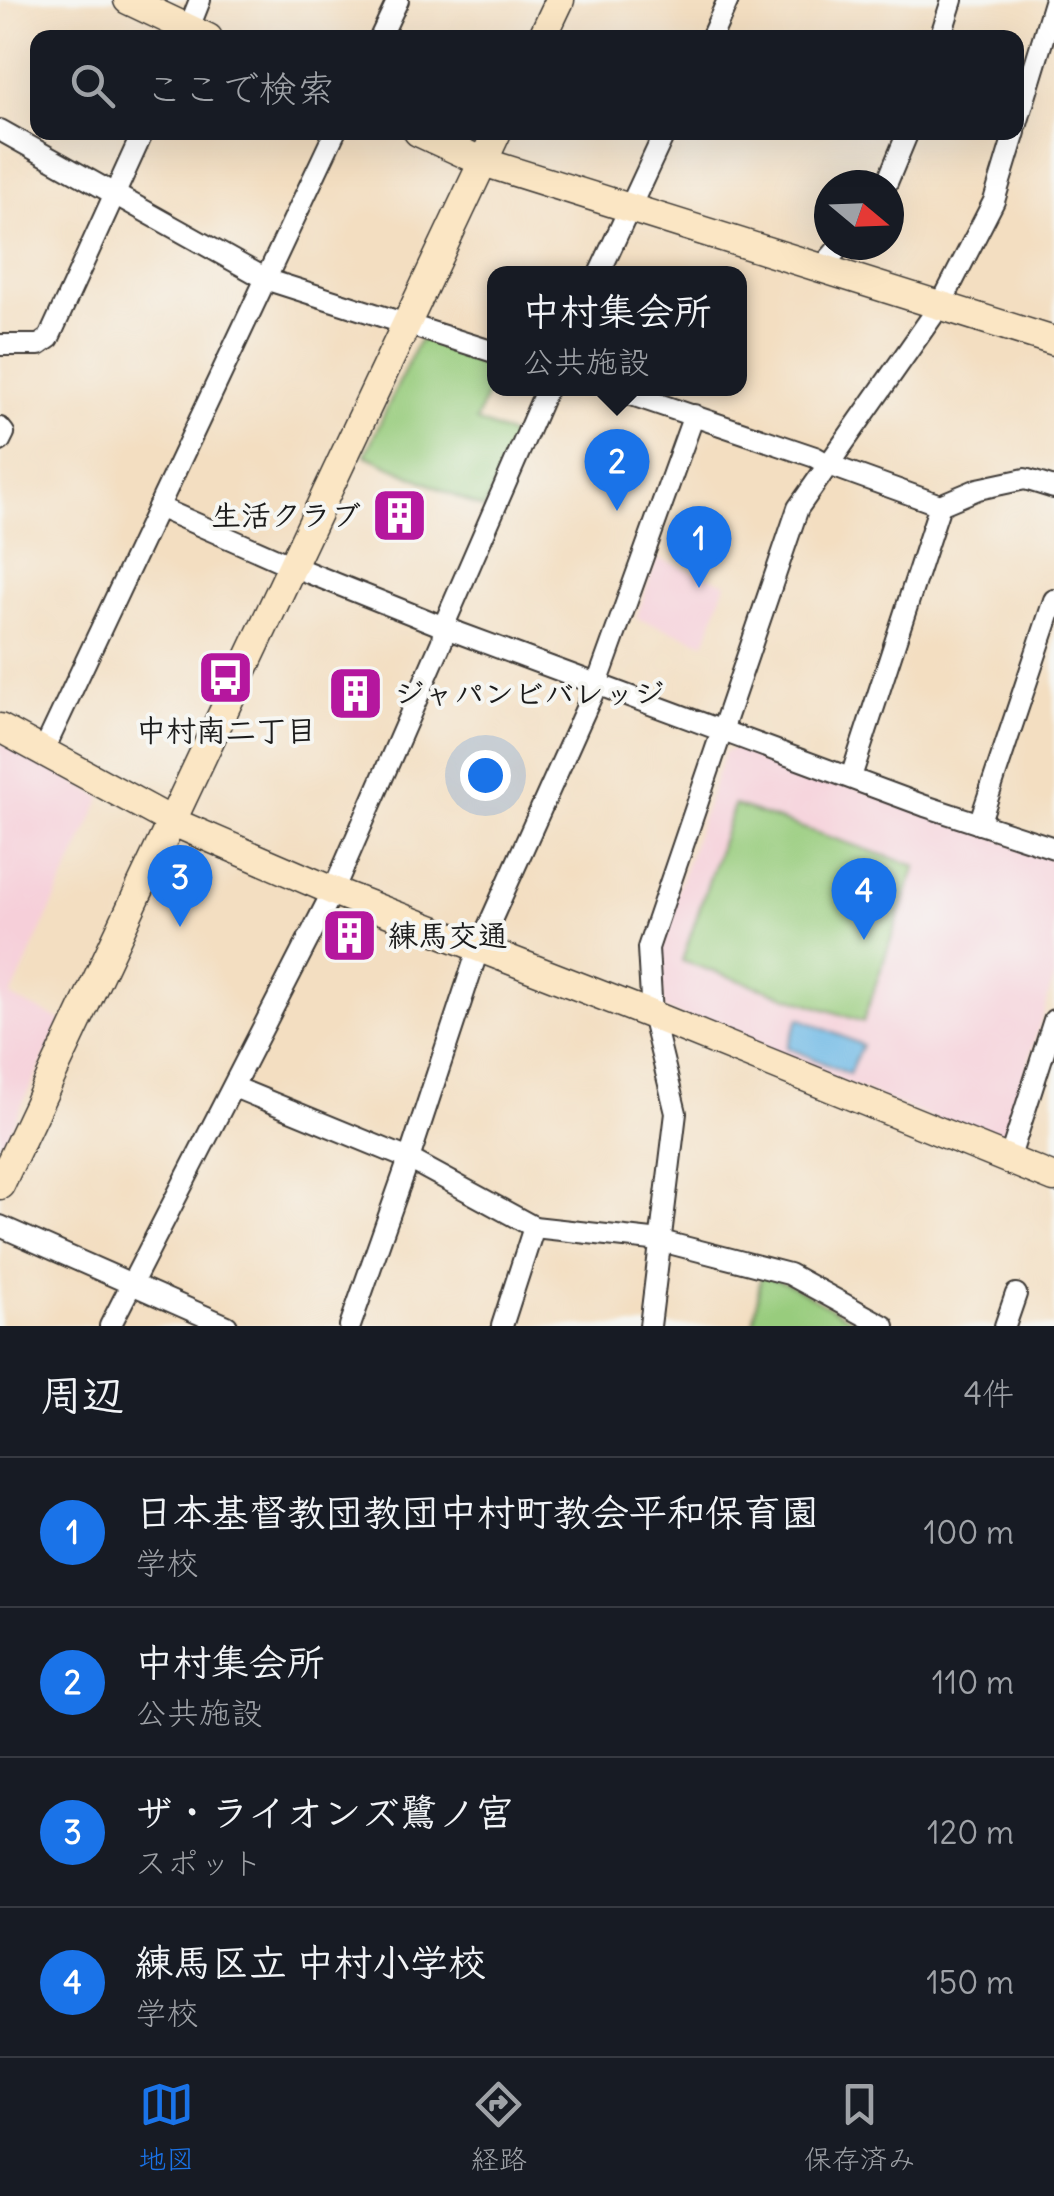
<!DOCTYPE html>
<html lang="ja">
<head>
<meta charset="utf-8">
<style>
  body { margin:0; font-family:Delius,"Klee One",sans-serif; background:#242831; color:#f1f3f6 }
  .compass { position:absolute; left:814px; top:170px; width:90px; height:90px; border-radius:50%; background:#171b24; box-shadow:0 10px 40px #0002; rotate:109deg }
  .you { position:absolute; left:485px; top:775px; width:35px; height:35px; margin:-25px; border:8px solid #fff; border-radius:50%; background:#1a73e8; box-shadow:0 0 0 15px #1a73e833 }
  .badge { display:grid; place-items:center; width:65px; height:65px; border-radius:50%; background:#1a73e8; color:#fff; font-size:32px; font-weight:700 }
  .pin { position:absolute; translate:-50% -82px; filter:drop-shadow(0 2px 5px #0008) }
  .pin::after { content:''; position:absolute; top:52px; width:35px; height:30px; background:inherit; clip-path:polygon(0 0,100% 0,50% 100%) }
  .popup { position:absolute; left:487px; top:266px; width:260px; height:130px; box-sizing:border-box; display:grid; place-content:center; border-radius:20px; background:#171b24; filter:drop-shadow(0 2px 8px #0005); font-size:32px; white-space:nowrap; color:#9ea1a6 }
  .popup b { font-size:38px; color:#f1f3f6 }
  .popup::after { content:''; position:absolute; left:50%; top:100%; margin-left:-20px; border:20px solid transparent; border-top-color:#171b24 }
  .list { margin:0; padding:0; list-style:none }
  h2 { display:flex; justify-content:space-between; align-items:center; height:130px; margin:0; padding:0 40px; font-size:42px }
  h2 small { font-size:32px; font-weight:400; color:#9ea1a6 }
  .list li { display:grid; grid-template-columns:65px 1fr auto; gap:30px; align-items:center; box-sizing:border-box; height:150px; padding:0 40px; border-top:2px solid #363941 }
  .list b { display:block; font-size:38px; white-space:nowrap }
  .list p { margin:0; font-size:32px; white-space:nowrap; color:#9ea1a6 }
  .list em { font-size:32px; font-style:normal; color:#9ea1a6 }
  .icon { flex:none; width:55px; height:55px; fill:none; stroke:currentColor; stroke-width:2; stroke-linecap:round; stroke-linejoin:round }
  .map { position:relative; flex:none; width:1054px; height:1326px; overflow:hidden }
  .search { position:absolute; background:#171b24; box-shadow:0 10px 40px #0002; left:30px; right:30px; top:30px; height:110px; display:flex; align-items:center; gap:25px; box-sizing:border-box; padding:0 35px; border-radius:20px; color:#9ea1a6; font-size:38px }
  .sheet { height:730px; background:#171b24 }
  nav { display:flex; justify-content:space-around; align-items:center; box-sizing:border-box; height:140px; border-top:2px solid #363941; background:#171b24; font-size:28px; color:#9ea1a6 }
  nav a { display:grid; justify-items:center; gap:5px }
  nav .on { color:#1a73e8 }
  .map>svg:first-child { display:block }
</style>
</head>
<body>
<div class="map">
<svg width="1054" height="1326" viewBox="0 0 1054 1326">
  <rect width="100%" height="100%" fill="#f6f6f2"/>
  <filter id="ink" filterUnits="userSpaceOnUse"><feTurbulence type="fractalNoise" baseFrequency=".01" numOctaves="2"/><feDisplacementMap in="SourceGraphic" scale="20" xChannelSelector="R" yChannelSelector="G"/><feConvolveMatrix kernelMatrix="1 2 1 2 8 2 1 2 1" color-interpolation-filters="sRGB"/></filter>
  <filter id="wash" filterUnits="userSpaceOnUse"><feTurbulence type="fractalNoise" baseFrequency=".0048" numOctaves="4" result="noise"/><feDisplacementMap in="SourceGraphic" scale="40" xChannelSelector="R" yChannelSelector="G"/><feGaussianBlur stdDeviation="2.25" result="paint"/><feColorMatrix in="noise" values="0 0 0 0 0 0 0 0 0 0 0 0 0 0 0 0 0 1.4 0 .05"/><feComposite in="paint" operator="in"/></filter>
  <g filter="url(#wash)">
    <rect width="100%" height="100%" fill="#f3dec1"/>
    <!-- built -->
    <g fill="#f6cfd9">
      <path d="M 657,558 L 726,583 L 705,643 L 636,618 Z"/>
      <path d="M 0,742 L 102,797 L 11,997 L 62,1021 L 0,1151 Z"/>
      <path d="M 738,746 L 1054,858 L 1054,977 L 1005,1141 L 998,1145 L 664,1009 L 658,947 L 724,753 Z"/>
    </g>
    <!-- green -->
    <g fill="#98cc7d" stroke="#5a744c" stroke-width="2.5">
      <path d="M 427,338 L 494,360 L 494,378 L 476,421 L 516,437 L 484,509 L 365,455 L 418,342 Z"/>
      <path d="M 734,805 L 916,866 L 863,1022 L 682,961 Z"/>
      <path d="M 761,1275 L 786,1283 L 863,1326 L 753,1326 Z"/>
    </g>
    <!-- water -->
    <path fill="#6bb7e5" stroke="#446a80" stroke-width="2.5" d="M 799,1018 L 862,1045 L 849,1074 L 787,1047 Z"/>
  </g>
  <g filter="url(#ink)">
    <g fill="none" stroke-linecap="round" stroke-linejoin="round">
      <defs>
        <g id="street">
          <path d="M 185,38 L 200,0"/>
          <path d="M 380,38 L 398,0"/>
          <path d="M 711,38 L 728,0"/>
          <path d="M 940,38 L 952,0"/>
          <path d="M 1016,127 L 1054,2"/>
          <path d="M 0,130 L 268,280 L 494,352"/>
          <path d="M 886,185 L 908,132"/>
          <path d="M 822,267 L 841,245"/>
          <path d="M 599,274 L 665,132"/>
          <path d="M 0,345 L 39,345 L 49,338 L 143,132"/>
          <path d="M 611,388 L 815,457 L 829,465 L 940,505 L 978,489 L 1025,479 L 1054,488"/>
          <path d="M 0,428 L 4,433 L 0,441"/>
          <path d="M 158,507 L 292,566 L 459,633 L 925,806 L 1054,848"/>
          <path d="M 43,752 L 335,132"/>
          <path d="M 851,777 L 940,505"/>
          <path d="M 979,824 L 1054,600"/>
          <path d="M 234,1087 L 409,1159 L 534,1227 L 661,1241 L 789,1274 L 884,1326"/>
          <path d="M 1009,1160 L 1054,1020"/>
          <path d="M 0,1226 L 227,1326"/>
          <path d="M 110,1326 L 333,891 L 442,641 L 444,625 L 547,388"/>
          <path d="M 350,1326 L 409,1159 L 479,947 L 597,684 L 694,415"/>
          <path d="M 502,1326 L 534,1227"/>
          <path d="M 650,1326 L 676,1113 L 652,1015 L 648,948 L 798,508 L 941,304 L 994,201 L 1015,132"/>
          <path d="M 1005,1326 L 1016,1294"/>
        </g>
        <g id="secondary">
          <path d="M 128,0 L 208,38"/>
          <path d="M 542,38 L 560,0"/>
          <path d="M 418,132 L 483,162 L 1054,341"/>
          <path d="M 0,728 L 173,822 L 333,891 L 652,1015 L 1054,1178"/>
          <path d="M 0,1185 L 497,132"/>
        </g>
      </defs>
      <!-- street casing -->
      <use href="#street" stroke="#3c3935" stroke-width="24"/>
      <!-- secondary casing -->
      <use href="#secondary" stroke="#3c3935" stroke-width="31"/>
      <!-- street -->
      <use href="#street" stroke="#fff" stroke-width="20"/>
      <!-- secondary -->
      <use href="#secondary" stroke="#fbe6c4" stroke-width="28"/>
    </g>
  </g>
  <!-- icons -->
  <defs>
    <symbol id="building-square" viewBox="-11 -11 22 22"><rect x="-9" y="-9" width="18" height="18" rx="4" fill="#b5179e" stroke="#f6f6f2"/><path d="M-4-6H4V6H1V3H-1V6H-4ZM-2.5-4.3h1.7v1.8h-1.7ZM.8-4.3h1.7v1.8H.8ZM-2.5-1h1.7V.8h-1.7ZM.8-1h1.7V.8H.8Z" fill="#fff"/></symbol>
    <symbol id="bus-square" viewBox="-11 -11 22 22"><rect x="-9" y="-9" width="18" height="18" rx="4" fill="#b5179e" stroke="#f6f6f2"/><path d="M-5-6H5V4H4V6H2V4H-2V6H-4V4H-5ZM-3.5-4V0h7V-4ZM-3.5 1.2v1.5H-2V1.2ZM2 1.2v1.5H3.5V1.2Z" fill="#fff"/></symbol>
  </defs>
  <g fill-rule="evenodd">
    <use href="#building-square" x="368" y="484" width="63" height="63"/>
    <use href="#bus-square" x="194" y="646" width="63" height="63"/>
    <use href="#building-square" x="324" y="662" width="63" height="63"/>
    <use href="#building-square" x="318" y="904" width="63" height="63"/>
  </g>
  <g text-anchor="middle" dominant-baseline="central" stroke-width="8" stroke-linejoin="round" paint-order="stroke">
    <!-- poi labels -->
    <g font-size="30" font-weight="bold" fill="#1c1c1c" stroke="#f6f6f2" text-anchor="start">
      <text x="361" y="515" text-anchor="end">生活クラブ</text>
      <text x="394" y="693">ジャパンビバレッジ</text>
      <text x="226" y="730" text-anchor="middle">中村南二丁目</text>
      <text x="388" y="935">練馬交通</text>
    </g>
  </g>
</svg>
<svg class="compass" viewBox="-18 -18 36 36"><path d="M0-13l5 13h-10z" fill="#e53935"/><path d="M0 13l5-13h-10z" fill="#9ea1a6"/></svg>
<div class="you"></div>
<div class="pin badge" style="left:699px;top:588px">1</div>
<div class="pin badge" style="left:617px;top:511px">2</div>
<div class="popup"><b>中村集会所</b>公共施設</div>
<div class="pin badge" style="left:180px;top:927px">3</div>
<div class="pin badge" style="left:864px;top:940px">4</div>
<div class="search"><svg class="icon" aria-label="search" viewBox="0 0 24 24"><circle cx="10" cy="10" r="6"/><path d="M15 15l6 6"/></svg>ここで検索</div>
</div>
<section class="sheet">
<h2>周辺<small>4件</small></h2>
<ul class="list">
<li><span class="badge">1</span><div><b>日本基督教団教団中村町教会平和保育園</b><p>学校</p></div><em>100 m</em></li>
<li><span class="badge">2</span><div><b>中村集会所</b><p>公共施設</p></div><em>110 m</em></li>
<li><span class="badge">3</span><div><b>ザ・ライオンズ鷺ノ宮</b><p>スポット</p></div><em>120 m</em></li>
<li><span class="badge">4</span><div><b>練馬区立 中村小学校</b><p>学校</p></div><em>150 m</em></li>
</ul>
</section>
<nav>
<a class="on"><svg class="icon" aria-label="map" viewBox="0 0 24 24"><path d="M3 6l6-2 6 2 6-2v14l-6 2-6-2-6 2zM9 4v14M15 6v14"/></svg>地図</a>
<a><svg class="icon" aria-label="directions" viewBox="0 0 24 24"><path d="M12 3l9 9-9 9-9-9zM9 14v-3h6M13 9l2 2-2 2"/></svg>経路</a>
<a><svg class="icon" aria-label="saved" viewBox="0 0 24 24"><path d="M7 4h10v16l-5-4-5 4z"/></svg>保存済み</a>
</nav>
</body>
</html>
